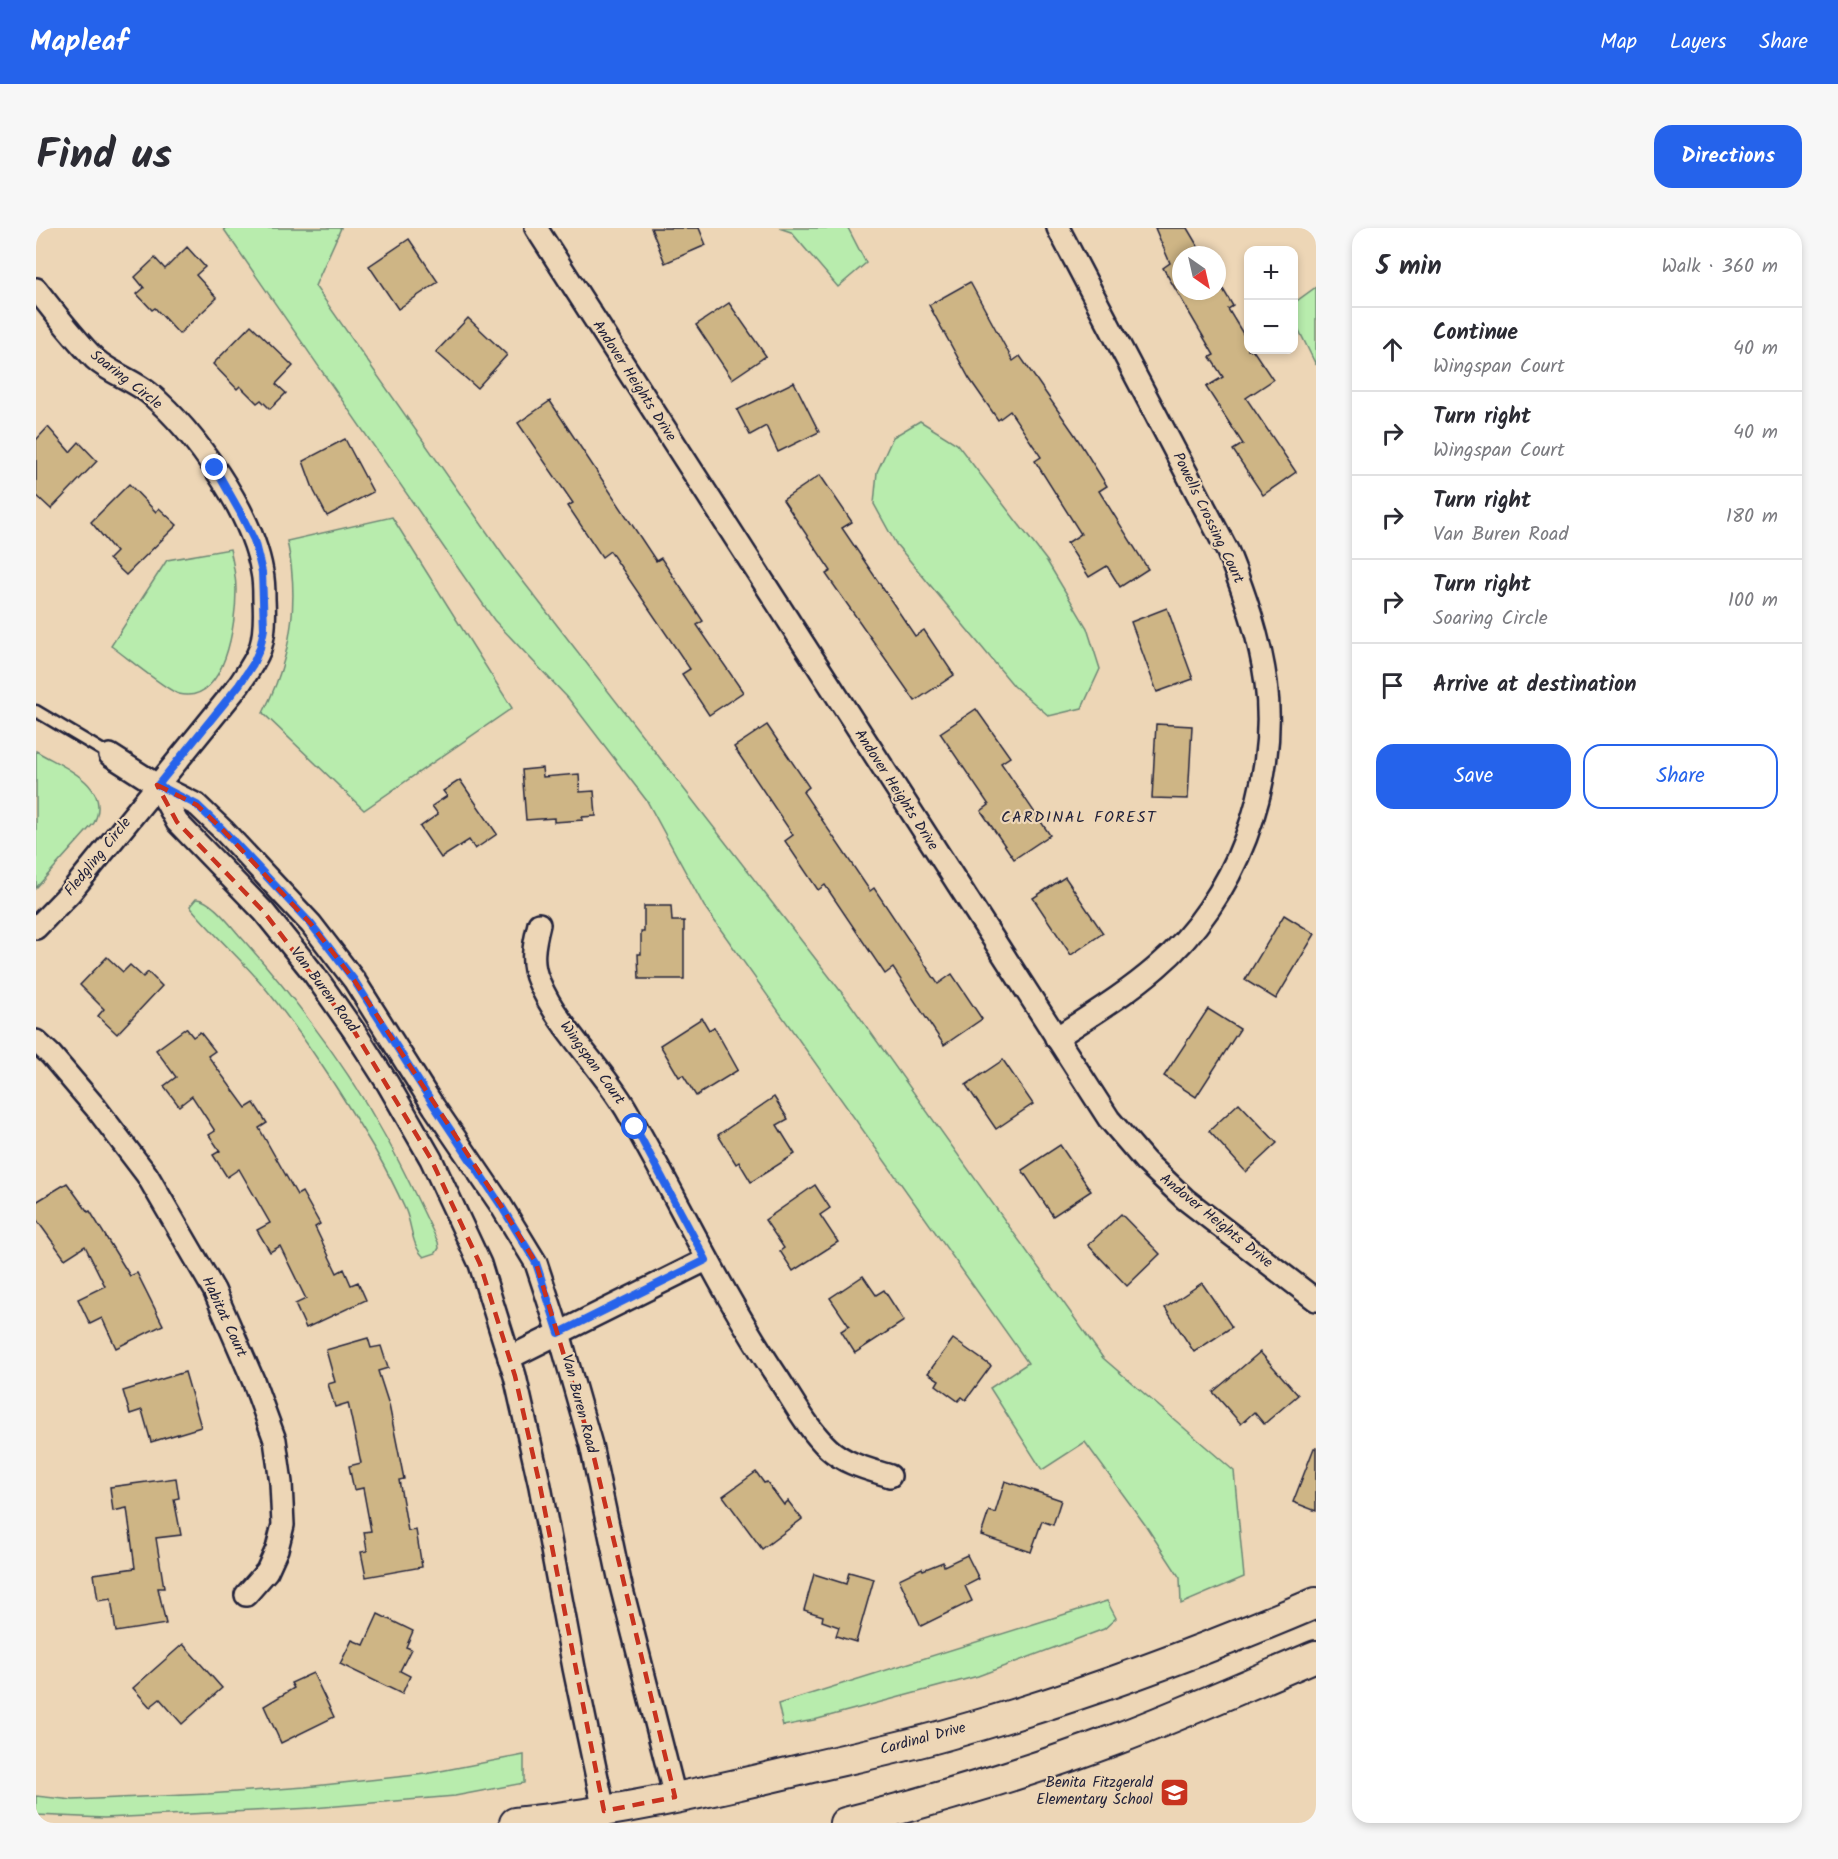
<!DOCTYPE html>
<html lang="en">
<head>
<meta charset="utf-8">
<style>
  body { margin:0; font-family:Kalam,sans-serif; background:#f7f7f7; color:#2b2b33 }
  .controls { position:absolute; right:18px; top:18px; display:grid; overflow:hidden; border-radius:12px; box-shadow:0 3px 9px #0003 }
  .controls button { width:54px; height:54px; display:grid; place-items:center; padding:0; border:0; border-bottom:2px solid #e1e1e2; background:#fff; color:#2b2b33; font:30px sans-serif }
  .compass { position:absolute; left:1136px; top:18px; width:54px; height:54px; border-radius:50%; background:#fff; box-shadow:0 3px 9px #0003; rotate:146deg }
  .stop { position:absolute; width:18px; height:18px; margin:-14px; border:4px solid #2563eb; border-radius:50%; background:#fff }
  .stop.end { background:#2563eb; border-color:#fff; box-shadow:0 2px 6px #0008 }
  .list { margin:0; padding:0; list-style:none }
  h2 { display:flex; justify-content:space-between; align-items:center; height:78px; margin:0; padding:0 24px; font-size:26px }
  h2 small { font-size:20px; font-weight:400; color:#7c7c81 }
  .list li { display:grid; grid-template-columns:39px 1fr auto; gap:18px; align-items:center; box-sizing:border-box; height:84px; padding:0 24px; border-top:2px solid #e1e1e2 }
  .list b { display:block; font-size:22px; white-space:nowrap }
  .list p { margin:0; font-size:20px; white-space:nowrap; color:#7c7c81 }
  .list em { font-size:20px; font-style:normal; color:#7c7c81 }
  .actions { display:flex; gap:12px; padding:18px 24px }
  .actions a { flex:1; padding:14px 0; border:2px solid #2563eb; border-radius:18px; text-align:center; font-size:21px; color:#2563eb }
  .actions .main { background:#2563eb; color:#fff }
  .icon { flex:none; width:33px; height:33px; fill:none; stroke:currentColor; stroke-width:2; stroke-linecap:round; stroke-linejoin:round }
  .map { position:relative; flex:none; width:1280px; height:1595px; overflow:hidden; border-radius:18px }
  header { display:flex; align-items:center; gap:36px; box-sizing:border-box; height:84px; padding:0 30px; background:#2563eb; color:#fff }
  header strong { font-size:28px }
  nav { display:flex; gap:33px; margin-inline-start:auto; font-size:21px }
  .intro { display:flex; align-items:center; justify-content:space-between; box-sizing:border-box; height:144px; padding:0 36px }
  h1 { margin:0; font-size:42px }
  .button { padding:15px 27px; border-radius:18px; background:#2563eb; color:#fff; font-size:21px; font-weight:700 }
  main { display:flex; gap:36px; padding:0 36px }
  aside { flex:1; background:#fff; border-radius:18px; box-shadow:0 3px 9px #0003 }
  .map>svg:first-child { display:block }
</style>
</head>
<body>
<header>
<strong>Mapleaf</strong>
<nav><a>Map</a><a>Layers</a><a>Share</a></nav>
</header>
<div class="intro"><h1>Find us</h1><a class="button">Directions</a></div>
<main>
<div class="map">
<svg width="1280" height="1595" viewBox="0 0 1280 1595">
  <rect width="100%" height="100%" fill="#edd6b6"/>
  <filter id="ink" filterUnits="userSpaceOnUse"><feTurbulence type="fractalNoise" baseFrequency=".0167" numOctaves="2"/><feDisplacementMap in="SourceGraphic" scale="12" xChannelSelector="R" yChannelSelector="G"/><feConvolveMatrix kernelMatrix="1 2 1 2 8 2 1 2 1" color-interpolation-filters="sRGB"/></filter>
  <g filter="url(#ink)">
    <!-- green -->
    <g fill="#b8ecad" stroke="#6d8774" stroke-width="1.5">
      <path d="M 187,0 L 305,0 L 279,58 L 469,330 L 813,774 L 1067,1130 L 1198,1243 L 1208,1349 L 1145,1376 L 1144,1350 L 1110,1298 L 1049,1214 L 1006,1242 L 954,1160 L 992,1135 L 668,678 L 611,573 L 532,470 L 458,392 Z"/>
      <path d="M 743,0 L 812,0 L 830,35 L 802,59 L 755,4 Z"/>
      <path d="M 1280,59 L 1280,137 L 1258,92 L 1258,75 Z"/>
      <path d="M 884,193 L 921,216 L 1011,333 L 1051,400 L 1064,441 L 1046,480 L 1013,488 L 978,458 L 860,316 L 838,276 L 841,244 L 857,209 Z"/>
      <path d="M 356,289 L 476,480 L 328,582 L 227,485 C 255,431 264,373 251,313 Z"/>
      <path d="M 194,321 C 197,334 200,348 200,362 C 200,393 190,477 143,466 C 131,463 88,427 75,418 L 131,332 Z"/>
      <path d="M 0,523 C 26,539 77,556 58,595 L 0,660 Z"/>
      <path d="M 160,671 C 174,670 195,698 204,708 C 261,772 312,840 353,915 C 371,948 386,981 402,1014 L 403,1020 L 400,1025 L 388,1029 C 376,1019 376,998 370,983 C 361,963 350,941 339,922 C 304,864 268,807 225,755 C 203,729 178,707 156,681 L 154,678 Z"/>
      <path d="M 1071,1373 L 1080,1390 L 1068,1401 L 942,1448 L 778,1492 L 747,1498 L 742,1476 Z"/>
      <path d="M 488,1527 L 488,1555 L 419,1568 L 277,1580 L 68,1590 L 0,1587 L 0,1568 L 37,1572 L 172,1566 L 269,1559 L 389,1546 Z"/>
    </g>
    <!-- building -->
    <g fill="#ceb585" stroke="#22223b" stroke-width="1.5">
      <path d="M 615,0 L 663,0 L 670,17 L 629,35 Z"/>
      <path d="M 1119,0 L 1151,0 L 1167,27 L 1145,27 L 1145,63 L 1181,63 L 1181,51 L 1197,78 L 1192,81 L 1212,114 L 1212,122 L 1217,122 L 1237,152 L 1210,170 L 1260,244 L 1227,267 L 1197,222 L 1207,216 L 1170,159 L 1187,149 L 1174,129 L 1178,127 L 1127,40 L 1134,35 Z"/>
      <path d="M 373,11 L 402,54 L 362,81 L 333,38 Z"/>
      <path d="M 151,19 L 169,39 L 160,47 L 181,70 L 143,106 L 119,80 L 116,82 L 101,66 L 108,60 L 99,49 L 119,30 L 129,41 Z"/>
      <path d="M 934,54 L 977,133 L 984,128 L 1039,207 L 1071,258 L 1063,263 L 1112,341 L 1084,359 L 1071,338 L 1053,349 L 1031,315 L 1045,306 L 999,233 L 1005,229 L 974,183 L 962,192 L 933,150 L 893,77 Z"/>
      <path d="M 693,75 L 730,128 L 696,151 L 660,97 Z"/>
      <path d="M 432,90 L 471,127 L 441,160 L 400,124 Z"/>
      <path d="M 215,97 L 257,138 L 240,156 L 250,165 L 234,181 L 225,172 L 221,175 L 204,158 L 201,161 L 177,136 Z"/>
      <path d="M 758,154 L 783,204 L 742,224 L 730,198 L 714,207 L 701,182 Z"/>
      <path d="M 514,173 L 620,333 L 625,330 L 667,393 L 661,397 L 707,464 L 673,487 L 646,446 L 654,441 L 574,323 L 566,329 L 532,278 L 537,275 L 482,195 Z"/>
      <path d="M 12,199 L 34,224 L 43,214 L 61,233 L 15,281 L 0,267 L 0,212 Z"/>
      <path d="M 309,211 L 337,264 L 291,288 L 278,263 L 267,233 Z"/>
      <path d="M 784,247 L 816,294 L 806,300 L 879,408 L 888,402 L 918,447 L 879,473 L 790,346 L 795,343 L 747,272 Z"/>
      <path d="M 93,256 L 120,284 L 123,280 L 141,297 L 90,347 L 73,331 L 80,324 L 55,294 Z"/>
      <path d="M 1131,380 L 1157,451 L 1121,464 L 1095,394 Z"/>
      <path d="M 940,481 L 974,529 L 965,535 L 1014,607 L 978,631 L 945,583 L 953,577 L 904,505 Z"/>
      <path d="M 1120,496 L 1156,498 L 1152,571 L 1116,570 Z"/>
      <path d="M 731,497 L 773,559 L 767,564 L 834,663 L 838,660 L 902,756 L 916,746 L 946,791 L 908,817 L 857,740 L 849,746 L 789,657 L 782,662 L 749,613 L 757,607 L 698,519 Z"/>
      <path d="M 506,540 L 507,549 L 543,546 L 544,564 L 558,563 L 560,588 L 546,589 L 547,592 L 518,594 L 518,590 L 490,592 L 486,542 Z"/>
      <path d="M 424,552 L 461,606 L 439,621 L 433,612 L 405,630 L 384,599 L 402,586 L 396,578 L 411,568 L 407,563 Z"/>
      <path d="M 1029,649 L 1067,705 L 1035,727 L 997,670 Z"/>
      <path d="M 608,678 L 635,678 L 636,693 L 648,693 L 648,751 L 603,751 L 602,726 L 605,726 L 605,704 L 608,704 Z"/>
      <path d="M 1248,687 L 1279,706 L 1240,771 L 1209,752 Z"/>
      <path d="M 71,729 L 87,744 L 94,737 L 107,749 L 112,744 L 126,758 L 81,806 L 62,788 L 68,781 L 44,757 Z"/>
      <path d="M 1172,781 L 1204,801 L 1160,869 L 1128,848 Z"/>
      <path d="M 666,790 L 673,802 L 678,799 L 702,842 L 660,868 L 647,847 L 643,849 L 624,817 Z"/>
      <path d="M 150,800 L 157,809 L 164,804 L 179,823 L 172,828 L 210,880 L 218,875 L 231,895 L 223,900 L 261,967 L 266,964 L 284,996 L 279,999 L 301,1045 L 308,1041 L 315,1057 L 322,1054 L 330,1072 L 270,1100 L 259,1076 L 270,1071 L 244,1018 L 234,1024 L 221,1002 L 234,995 L 203,941 L 191,949 L 177,927 L 184,923 L 173,907 L 179,903 L 156,868 L 143,878 L 128,858 L 140,849 L 120,822 Z"/>
      <path d="M 967,832 L 997,876 L 960,901 L 930,857 Z"/>
      <path d="M 738,869 L 752,891 L 741,897 L 759,926 L 715,954 L 703,934 L 700,936 L 682,907 Z"/>
      <path d="M 1203,875 L 1241,915 L 1210,944 L 1173,903 Z"/>
      <path d="M 1024,917 L 1055,963 L 1017,988 L 986,942 Z"/>
      <path d="M 31,955 L 52,984 L 54,983 L 94,1048 L 101,1045 L 127,1097 L 80,1120 L 66,1090 L 54,1096 L 42,1071 L 69,1058 L 49,1018 L 29,1031 L 0,991 L 0,974 Z"/>
      <path d="M 779,957 L 794,980 L 784,987 L 802,1014 L 757,1043 L 744,1023 L 748,1020 L 729,992 Z"/>
      <path d="M 1085,986 L 1124,1026 L 1091,1058 L 1052,1017 Z"/>
      <path d="M 827,1048 L 840,1067 L 848,1062 L 868,1093 L 819,1125 L 805,1103 L 813,1098 L 794,1070 Z"/>
      <path d="M 1166,1055 L 1196,1099 L 1158,1124 L 1129,1080 Z"/>
      <path d="M 332,1110 L 335,1120 L 345,1118 L 352,1140 L 342,1143 L 353,1177 L 368,1251 L 363,1252 L 372,1303 L 380,1302 L 386,1339 L 330,1349 L 325,1324 L 331,1323 L 328,1304 L 335,1303 L 327,1260 L 318,1262 L 313,1238 L 325,1235 L 312,1175 L 299,1179 L 292,1156 L 299,1154 L 290,1122 Z"/>
      <path d="M 917,1111 L 955,1138 L 930,1172 L 926,1169 L 922,1173 L 900,1157 L 903,1152 L 892,1145 Z"/>
      <path d="M 1224,1124 L 1262,1167 L 1228,1196 L 1218,1184 L 1205,1196 L 1177,1164 Z"/>
      <path d="M 149,1144 L 165,1199 L 115,1214 L 106,1182 L 94,1186 L 87,1163 Z"/>
      <path d="M 1278,1220 L 1280,1220 L 1280,1283 L 1257,1274 Z"/>
      <path d="M 720,1244 L 728,1255 L 731,1254 L 748,1277 L 752,1273 L 766,1291 L 726,1321 L 687,1268 Z"/>
      <path d="M 140,1250 L 143,1270 L 138,1271 L 145,1307 L 120,1310 L 128,1360 L 122,1360 L 130,1396 L 80,1404 L 75,1371 L 62,1373 L 58,1346 L 99,1340 L 91,1280 L 77,1283 L 74,1259 Z"/>
      <path d="M 969,1253 L 1025,1272 L 1017,1297 L 1006,1293 L 995,1324 L 945,1307 L 953,1283 L 959,1285 Z"/>
      <path d="M 931,1327 L 943,1351 L 929,1358 L 936,1373 L 885,1398 L 863,1351 L 886,1340 L 887,1342 L 907,1334 L 908,1338 Z"/>
      <path d="M 813,1344 L 838,1351 L 820,1414 L 800,1408 L 803,1399 L 786,1393 L 787,1388 L 768,1382 L 778,1346 L 810,1356 Z"/>
      <path d="M 342,1386 L 377,1403 L 370,1419 L 375,1421 L 364,1443 L 374,1448 L 366,1466 L 304,1436 L 316,1412 L 328,1417 Z"/>
      <path d="M 147,1416 L 186,1460 L 146,1496 L 124,1471 L 114,1479 L 97,1460 Z"/>
      <path d="M 277,1445 L 298,1489 L 245,1515 L 228,1478 L 258,1460 L 255,1455 Z"/>
    </g>
    <g fill="none" stroke-linecap="round" stroke-linejoin="round">
      <defs>
        <path id="service" d="M 0,483 L 74,527"/>
        <g id="minor">
          <path d="M 500,0 L 1073,891 L 1109,933 L 1149,971 L 1280,1072"/>
          <path d="M 0,61 C 19,85 37,109 59,131 C 74,145 97,152 113,165 C 159,204 216,284 226,344 C 228,353 228,362 228,371 C 229,388 229,406 224,421 C 219,434 211,445 203,457 L 34,665 L 0,700"/>
          <path d="M 74,527 L 121,557 L 161,577 L 187,602 L 275,696 L 318,752 L 398,879 L 464,976 L 500,1035 L 523,1105 L 555,1217 L 584,1354 L 639,1569"/>
          <path d="M 121,557 L 141,594 L 228,684 L 278,746 L 318,803 L 352,856 L 395,931 L 444,1036 L 479,1148 L 504,1258 L 538,1440 L 568,1583"/>
          <path d="M 503,696 C 498,716 494,735 503,754 C 523,801 564,837 590,881 C 642,970 684,1064 742,1150 C 757,1173 772,1201 792,1220 C 809,1236 832,1241 854,1248"/>
          <path d="M 1020,810 C 1055,787 1090,766 1121,739 C 1199,673 1243,556 1230,455 C 1224,410 1209,367 1192,324 L 1022,0"/>
          <path d="M 0,813 L 15,827 L 60,880 L 111,947 L 178,1062 L 217,1152 L 239,1212 L 245,1255 L 247,1297 L 241,1321 L 231,1343 L 210,1367"/>
          <path d="M 473,1130 L 670,1032"/>
        </g>
        <g id="secondary">
          <path d="M 479,1595 C 577,1585 673,1564 768,1541 C 815,1530 863,1520 909,1507 C 1035,1472 1160,1426 1280,1375"/>
          <path d="M 809,1595 C 900,1572 990,1545 1078,1512 C 1147,1486 1213,1456 1280,1428"/>
        </g>
      </defs>
      <!-- service casing -->
      <use href="#service" stroke="#22223b" stroke-width="15"/>
      <!-- minor casing -->
      <use href="#minor" stroke="#22223b" stroke-width="26"/>
      <!-- secondary casing -->
      <use href="#secondary" stroke="#22223b" stroke-width="34"/>
      <!-- service -->
      <use href="#service" stroke="#edd6b6" stroke-width="10"/>
      <!-- minor -->
      <use href="#minor" stroke="#edd6b6" stroke-width="21"/>
      <!-- secondary -->
      <use href="#secondary" stroke="#edd6b6" stroke-width="30"/>
    </g>
  </g>
  <g fill="none" stroke-linecap="round" stroke-linejoin="round" filter="url(#ink)">
    <!-- route -->
    <path stroke="#2563eb" stroke-width="8" d="M 179,240 L 204,284 L 218,312 L 226,344 L 228,401 L 224,420 L 217,436 L 203,457 L 122,557 L 161,577 L 187,602 L 275,696 L 318,752 L 399,879 L 464,976 L 500,1035 L 523,1105 L 670,1032 L 599,899"/>
  </g>
  <!-- marked area -->
  <path fill="none" stroke="#c8321e" stroke-width="4.5" stroke-dasharray="12 8" stroke-linejoin="round" d="M 121,557 L 161,577 L 187,602 L 275,696 L 318,752 L 464,976 L 500,1035 L 555,1217 L 639,1569 L 568,1583 L 504,1258 L 479,1148 L 444,1036 L 395,931 L 318,803 L 228,684 L 141,594 Z"/>
  <!-- icons -->
  <defs>
    <symbol id="school-square" viewBox="-11 -11 22 22"><rect x="-9" y="-9" width="18" height="18" rx="4" fill="#c8321e" stroke="#edd6b6"/><path d="M0-5L7-2L0 1L-7-2ZM-4 1L0 2.5L4 1V4Q0 6-4 4Z" fill="#fff"/></symbol>
  </defs>
  <g fill-rule="evenodd">
    <use href="#school-square" x="1122" y="1548" width="33" height="33"/>
  </g>
  <g text-anchor="middle" dominant-baseline="central" stroke-width="4.5" stroke-linejoin="round" paint-order="stroke">
    <!-- street labels -->
    <g font-size="15" fill="#22223b" stroke="#edd6b6">
      <text transform="translate(90 152) rotate(38)">Soaring Circle</text>
      <text transform="translate(598 153) rotate(57)">Andover Heights Drive</text>
      <text transform="translate(1172 290) rotate(64)">Powells Crossing Court</text>
      <text transform="translate(860 562) rotate(57)">Andover Heights Drive</text>
      <text transform="translate(62 629) rotate(-51)">Fledgling Circle</text>
      <text transform="translate(288 762) rotate(53)">Van Buren Road</text>
      <text transform="translate(556 835) rotate(54)">Wingspan Court</text>
      <text transform="translate(1180 993) rotate(39)">Andover Heights Drive</text>
      <text transform="translate(188 1089) rotate(65)">Habitat Court</text>
      <text transform="translate(543 1176) rotate(75)">Van Buren Road</text>
      <text transform="translate(887 1511) rotate(-15)">Cardinal Drive</text>
    </g>
    <!-- poi labels -->
    <g font-size="15" fill="#22223b" stroke="#edd6b6" text-anchor="end">
      <text x="1117" y="1555">Benita Fitzgerald<tspan x="1117" dy="17">Elementary School</tspan></text>
    </g>
    <!-- neighbourhood labels -->
    <g font-size="16" letter-spacing="1.5" fill="#22223b" stroke="#edd6b6">
      <text x="1043" y="589">CARDINAL FOREST</text>
    </g>
  </g>
</svg>
<div class="controls">
<button>+</button>
<button>−</button>
</div>
<svg class="compass" viewBox="-18 -18 36 36"><path d="M0-13l5 13h-10z" fill="#e53935"/><path d="M0 13l5-13h-10z" fill="#7c7c81"/></svg>
<div class="stop" style="left:599px;top:899px"></div>
<div class="stop end" style="left:179px;top:240px"></div>
</div>
<aside>
<h2>5 min<small>Walk · 360 m</small></h2>
<ul class="list">
<li><svg class="icon" aria-label="ahead" viewBox="0 0 24 24"><path d="M12 20V5M6 11l6-6 6 6"/></svg><div><b>Continue</b><p>Wingspan Court</p></div><em>40 m</em></li>
<li><svg class="icon" aria-label="right" viewBox="0 0 24 24"><path d="M7 20v-9h11M14 6l5 5-5 5"/></svg><div><b>Turn right</b><p>Wingspan Court</p></div><em>40 m</em></li>
<li><svg class="icon" aria-label="right" viewBox="0 0 24 24"><path d="M7 20v-9h11M14 6l5 5-5 5"/></svg><div><b>Turn right</b><p>Van Buren Road</p></div><em>180 m</em></li>
<li><svg class="icon" aria-label="right" viewBox="0 0 24 24"><path d="M7 20v-9h11M14 6l5 5-5 5"/></svg><div><b>Turn right</b><p>Soaring Circle</p></div><em>100 m</em></li>
<li><svg class="icon" aria-label="arrive" viewBox="0 0 24 24"><path d="M6 21V4h12l-3 4 3 4H6"/></svg><div><b>Arrive at destination</b></div></li>
</ul>
<div class="actions"><a class="main">Save</a><a>Share</a></div>
</aside>
</main>
</body>
</html>
